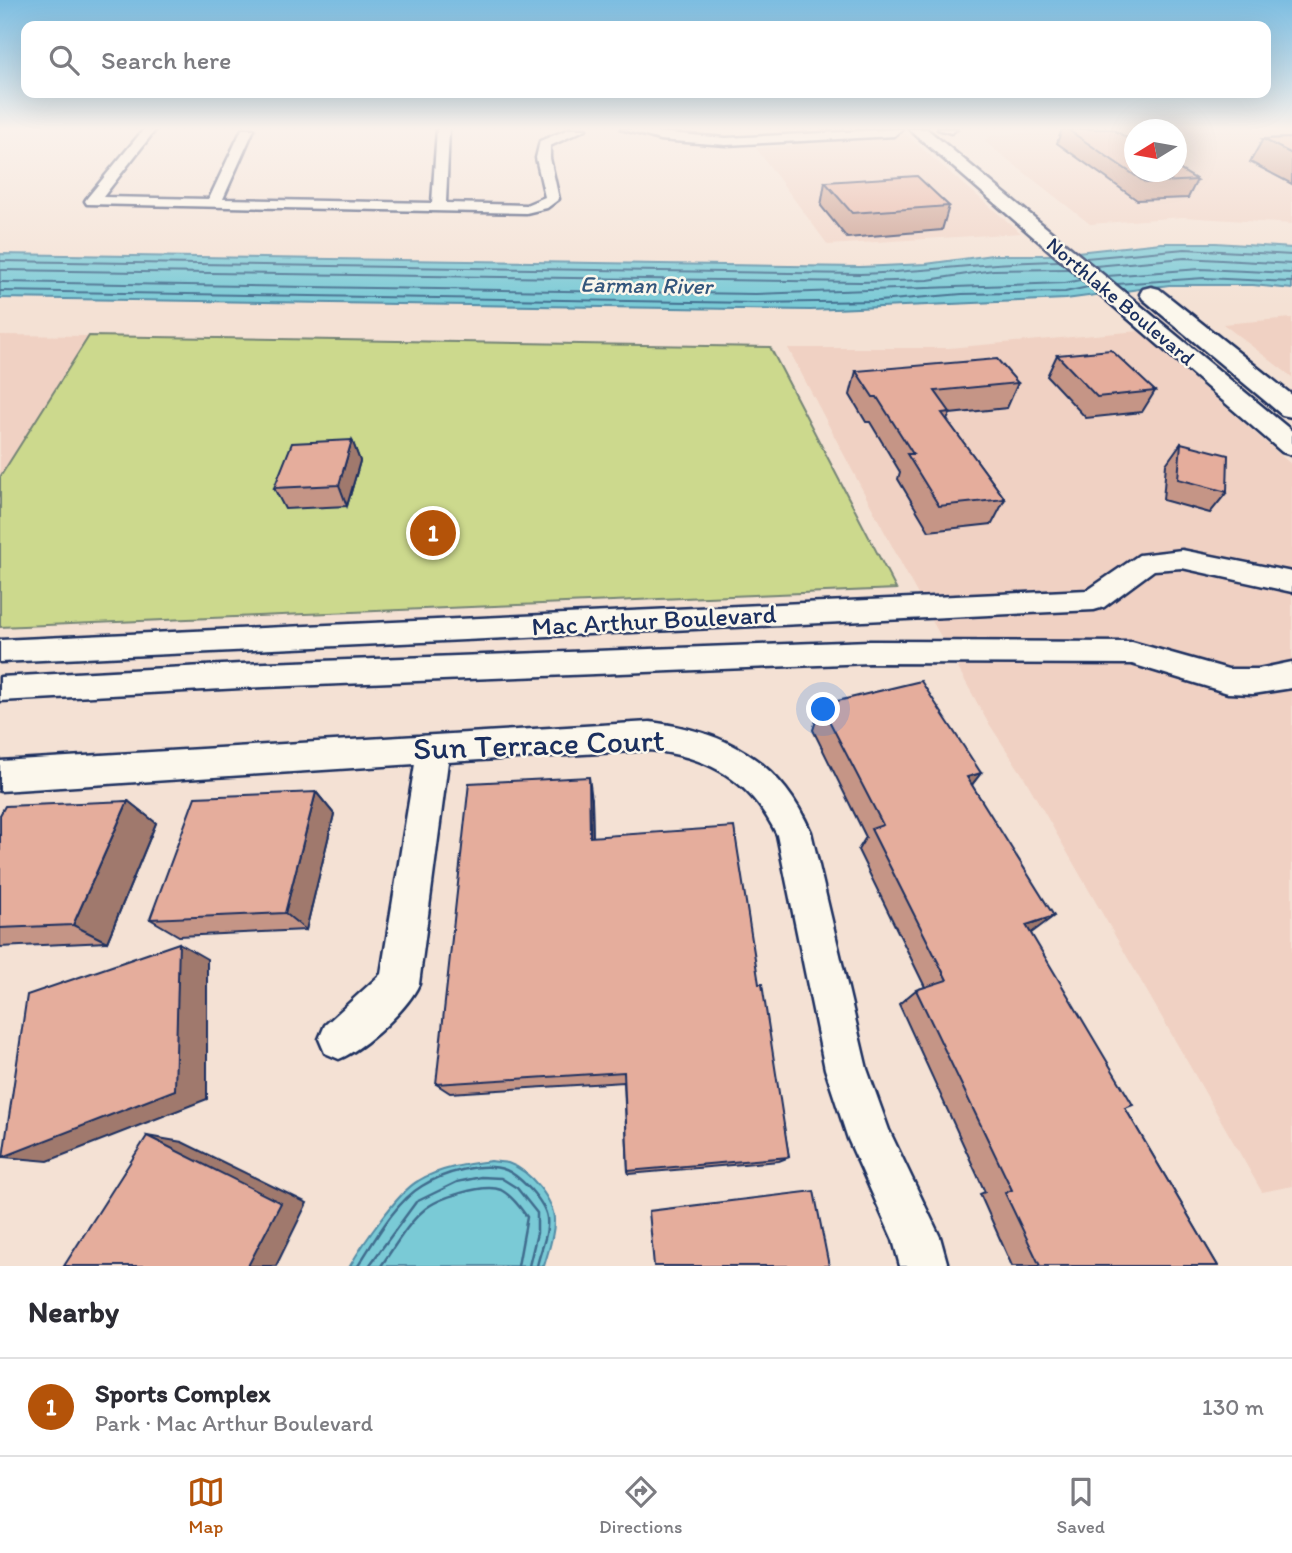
<!DOCTYPE html>
<html lang="en">
<head>
<meta charset="utf-8">
<style>
  body { margin:0; font-family:Itim,sans-serif; background:#f7f7f7; color:#2b2b33 }
  .compass { position:absolute; left:1124px; top:119px; width:63px; height:63px; border-radius:50%; background:#fff; box-shadow:0 7px 28px #0002; rotate:259deg }
  .you { position:absolute; left:824px; top:710px; width:24px; height:24px; margin:-18px; border:5px solid #fff; border-radius:50%; background:#1a73e8; box-shadow:0 0 0 10px #1a73e833 }
  .badge { display:grid; place-items:center; width:46px; height:46px; border-radius:50%; background:#b45309; color:#fff; font-size:23px; font-weight:700 }
  .pin { position:absolute; translate:-50% -50%; border:4px solid #fff; box-shadow:0 2px 7px #0006 }
  .list { margin:0; padding:0; list-style:none }
  h2 { display:flex; justify-content:space-between; align-items:center; height:91px; margin:0; padding:0 28px; font-size:30px }
  h2 small { font-size:23px; font-weight:400; color:#7c7c81 }
  .list li { display:grid; grid-template-columns:46px 1fr auto; gap:21px; align-items:center; box-sizing:border-box; height:98px; padding:0 28px; border-top:2px solid #e1e1e2 }
  .list b { display:block; font-size:26px; white-space:nowrap }
  .list p { margin:0; font-size:23px; white-space:nowrap; color:#7c7c81 }
  .list em { font-size:23px; font-style:normal; color:#7c7c81 }
  .icon { flex:none; width:38px; height:38px; fill:none; stroke:currentColor; stroke-width:2; stroke-linecap:round; stroke-linejoin:round }
  .map { position:relative; flex:none; width:1292px; height:1266px; overflow:hidden }
  .search { position:absolute; background:#fff; box-shadow:0 7px 28px #0002; left:21px; right:21px; top:21px; height:77px; display:flex; align-items:center; gap:18px; box-sizing:border-box; padding:0 24px; border-radius:14px; color:#7c7c81; font-size:26px }
  .sheet { height:189px; background:#fff }
  nav { display:flex; justify-content:space-around; align-items:center; box-sizing:border-box; height:98px; border-top:2px solid #e1e1e2; background:#fff; font-size:19px; color:#7c7c81 }
  nav a { display:grid; justify-items:center; gap:4px }
  nav .on { color:#b45309 }
  .map>svg:first-child { display:block }
</style>
</head>
<body>
<div class="map">
<svg width="1292" height="1266" viewBox="0 0 1292 1266">
  <rect width="100%" height="100%" fill="#f4e1d4"/>
  <filter id="ink" filterUnits="userSpaceOnUse"><feTurbulence type="fractalNoise" baseFrequency=".0143" numOctaves="2"/><feDisplacementMap in="SourceGraphic" scale="14" xChannelSelector="R" yChannelSelector="G"/><feConvolveMatrix kernelMatrix="1 2 1 2 8 2 1 2 1" color-interpolation-filters="sRGB"/></filter>
  <g filter="url(#ink)">
    <!-- built -->
    <g fill="#f0d1c3" fill-rule="evenodd">
      <path d="M 779,129 L 899,129 L 1021,233 L 828,245 L 756,148 L 793,146 Z"/>
      <path d="M 1083,129 L 1292,129 L 1292,224 L 1183,217 L 1090,224 L 984,141 L 992,135 ZM 1134,130 L 1176,130 L 1176,172 L 1134,172 Z"/>
      <path d="M 1292,318 L 1292,377 L 1223,324 Z"/>
      <path d="M 1139,331 L 1292,465 L 1292,1186 L 1262,1192 L 1024,777 L 986,719 L 912,584 L 788,348 L 949,348 Z"/>
      <path d="M 0,335 L 89,336 L 0,477 Z"/>
    </g>
    <!-- green -->
    <path fill="#ccd98d" stroke="#748476" stroke-width="2" d="M 89,336 L 770,347 L 896,589 L 0,627 L 0,477 Z"/>
    <!-- water -->
    <g fill="#7acad6" stroke="#548ca6" stroke-width="2">
      <path d="M 1161,243 L 1216,243 L 1292,248 L 1292,289 L 1253,285 L 1169,285 L 1066,299 L 811,310 L 0,298 L 0,254 L 860,267 L 926,264 L 992,255 L 1049,255 Z"/>
      <path d="M 491,1161 C 496,1162 503,1162 508,1163 C 529,1170 555,1200 554,1222 C 554,1237 548,1252 544,1266 L 350,1266 C 362,1245 398,1192 418,1181 C 439,1168 467,1164 491,1161 Z"/>
    </g>
    <g fill="none" stroke-linecap="round" stroke-linejoin="round">
      <!-- shore-far1 -->
      <g stroke="#416d8e" stroke-width="2">
        <path d="M 1086,258 L 1185,249 L 1292,255"/>
        <path d="M 0,261 L 860,274 C 927,271 992,262 1059,261"/>
        <path d="M 1095,266 L 1185,258 L 1292,264"/>
        <path d="M 0,270 L 860,282 L 928,280 L 993,270 L 1068,269"/>
        <path d="M 1107,276 L 1200,269 L 1292,273"/>
        <path d="M 0,282 L 755,294 L 1065,283 L 1080,280"/>
        <path d="M 1117,284 L 1204,278 L 1292,282"/>
        <path d="M 0,291 L 755,303 L 879,301 L 962,294 L 1065,292 L 1088,287"/>
      </g>
      <!-- shore -->
      <g stroke="#416d8e" stroke-width="2.5">
        <path d="M 358,1266 C 375,1240 395,1202 422,1186 C 443,1173 482,1161 506,1170 C 516,1174 524,1183 531,1190 C 538,1198 546,1208 547,1218 C 549,1234 540,1251 537,1266"/>
        <path d="M 369,1266 L 416,1202 L 457,1182 L 481,1177 L 501,1178 L 517,1188 L 537,1213 L 537,1233 L 529,1266"/>
        <path d="M 381,1266 C 394,1248 407,1224 424,1210 C 437,1198 484,1183 501,1190 C 512,1196 520,1207 527,1217 L 518,1266"/>
      </g>
      <defs>
        <g id="minor">
          <path d="M 144,129 L 156,129 L 103,197 L 209,199 L 242,129 L 254,129 L 223,199 L 432,203 L 437,129 L 449,129 L 446,203 L 526,205 L 545,197 L 536,158 L 540,141 L 569,129 L 586,129 L 550,146 L 550,158 L 559,199 L 547,208 L 526,213 L 87,204 L 85,201 L 87,198 Z"/>
          <path d="M 621,129 L 726,138 L 902,129 L 894,136 L 726,145 L 660,140 Z"/>
          <path d="M 938,129 L 957,129 L 951,133 Z"/>
          <path d="M 1182,550 L 1292,572 L 1292,592 L 1182,568 L 1154,570 L 1104,607 L 1094,610 L 0,662 L 0,640 L 1088,590 L 1139,555 Z"/>
          <path d="M 870,641 L 1132,642 L 1228,669 L 1258,669 L 1292,662 L 1292,688 L 1253,694 L 1228,693 L 1132,664 L 870,663 L 241,688 L 0,701 L 0,677 L 241,664 Z"/>
          <path d="M 650,722 C 725,731 780,760 811,832 L 867,1069 L 889,1130 L 940,1237 L 948,1266 L 900,1266 L 893,1240 L 848,1139 L 825,1069 L 777,835 C 750,780 710,757 650,750 L 448,762 L 419,984 C 408,1009 364,1049 339,1059 L 325,1053 L 319,1039 L 325,1025 L 381,974 L 415,764 L 0,791 L 0,761 Z"/>
        </g>
        <g id="major">
          <path d="M 909,129 L 927,129 L 1292,431 L 1292,455 L 1282,452 Z"/>
          <path d="M 1151,287 L 1159,289 L 1292,395 L 1292,417 L 1282,415 L 1143,299 L 1140,294 L 1143,289 Z"/>
        </g>
      </defs>
      <!-- minor casing -->
      <use href="#minor" stroke="#1b2f5e" stroke-width="5"/>
      <!-- major casing -->
      <use href="#major" stroke="#1b2f5e" stroke-width="5"/>
      <!-- minor -->
      <use href="#minor" fill="#fbf7ec" fill-rule="evenodd"/>
      <!-- major -->
      <use href="#major" fill="#fbf7ec" fill-rule="evenodd"/>
    </g>
    <!-- wall -->
    <g fill="#c59586" stroke="#1b2f5e" stroke-width="2">
      <path d="M 1062,129 L 1112,129 L 1197,180 L 1188,198 L 1137,200 L 1057,143 Z"/>
      <path d="M 1292,138 L 1292,184 L 1250,162 L 1263,139 Z"/>
      <path d="M 825,182 L 949,206 L 942,230 L 847,238 L 821,206 Z"/>
      <path d="M 1057,355 L 1155,391 L 1142,412 L 1086,418 L 1047,376 Z"/>
      <path d="M 856,371 L 1018,383 L 1007,408 L 950,414 L 947,420 L 1005,499 L 992,524 L 929,531 L 898,479 L 900,472 L 870,422 L 866,422 L 850,395 Z"/>
      <path d="M 352,440 L 360,461 L 347,506 L 285,509 L 274,488 Z"/>
      <path d="M 1181,443 L 1227,492 L 1210,513 L 1163,500 L 1166,464 Z"/>
      <path d="M 821,705 L 981,773 L 972,785 L 1030,933 L 1125,1108 L 1218,1266 L 1012,1266 L 980,1194 L 985,1192 L 899,1004 L 916,990 L 925,987 L 858,850 L 866,837 L 813,730 Z"/>
      <path d="M 316,792 L 334,814 L 306,930 L 179,936 L 150,919 Z"/>
      <path d="M 592,800 L 593,837 L 759,984 L 789,1157 L 779,1161 L 629,1174 L 628,1171 L 624,1082 L 450,1093 L 436,1084 Z"/>
      <path d="M 128,801 L 156,823 L 107,942 L 0,947 L 0,815 Z"/>
    </g>
    <!-- shaded-wall -->
    <g fill="#a0796d" stroke="#1b2f5e" stroke-width="2">
      <path d="M 352,440 L 360,461 L 347,506 L 339,485 Z"/>
      <path d="M 981,773 L 963,796 L 967,777 Z"/>
      <path d="M 589,777 L 592,800 L 593,858 L 590,837 Z"/>
      <path d="M 316,792 L 334,814 L 306,930 L 285,913 Z"/>
      <path d="M 128,801 L 156,823 L 107,942 L 73,925 Z"/>
      <path d="M 1054,916 L 1030,934 L 1026,925 Z"/>
      <path d="M 179,943 L 207,959 L 207,1099 L 48,1161 L 3,1157 Z"/>
      <path d="M 147,1136 L 182,1142 L 307,1203 L 276,1266 L 248,1266 Z"/>
    </g>
    <!-- building -->
    <g fill="#e5ad9c" stroke="#1b2f5e" stroke-width="2">
      <path d="M 1067,129 L 1112,129 L 1135,143 L 1135,172 L 1177,172 L 1177,168 L 1197,180 L 1146,183 Z"/>
      <path d="M 1292,138 L 1292,154 L 1263,139 Z"/>
      <path d="M 917,176 L 949,206 L 852,213 L 825,182 Z"/>
      <path d="M 1111,350 L 1155,391 L 1097,397 L 1057,355 Z"/>
      <path d="M 997,359 L 1018,383 L 935,391 L 950,412 L 942,413 L 1005,499 L 939,506 L 907,454 L 913,454 L 877,397 L 873,397 L 856,371 Z"/>
      <path d="M 352,440 L 339,485 L 274,488 L 292,443 Z"/>
      <path d="M 1181,443 L 1228,455 L 1227,492 L 1178,479 Z"/>
      <path d="M 921,681 L 981,773 L 967,777 L 1054,916 L 1026,925 L 1133,1105 L 1125,1108 L 1218,1266 L 1040,1266 L 1005,1193 L 1012,1190 L 916,990 L 947,980 L 871,829 L 883,825 L 821,705 Z"/>
      <path d="M 589,777 L 590,837 L 734,827 L 759,984 L 762,984 L 789,1157 L 628,1171 L 624,1072 L 436,1084 L 469,783 Z"/>
      <path d="M 316,792 L 285,913 L 150,919 L 195,797 Z"/>
      <path d="M 128,801 L 73,925 L 0,928 L 0,815 L 5,806 Z"/>
      <path d="M 179,943 L 175,1090 L 3,1157 L 27,995 Z"/>
      <path d="M 147,1136 L 281,1203 L 248,1266 L 64,1266 Z"/>
      <path d="M 814,1191 L 829,1266 L 654,1266 L 649,1211 Z"/>
    </g>
  </g>
  <!-- sky -->
  <linearGradient id="sky" x2="0" y2="1"><stop stop-color="#7cbde1"/><stop offset="0.42" stop-color="#faf2ec"/><stop offset="1" stop-color="#faf2ec" stop-opacity="0"/></linearGradient>
  <rect width="1292" height="306" fill="url(#sky)"/>
  <g text-anchor="middle" dominant-baseline="central" stroke-width="5" stroke-linejoin="round" paint-order="stroke">
    <!-- far-street labels -->
    <g font-size="21" fill="#1b2f5e" stroke="#fbf7ec">
      <text transform="translate(1121 301) rotate(40)">Northlake Boulevard</text>
    </g>
    <!-- far-water labels -->
    <g font-size="23" font-style="italic" fill="#33567c" stroke="#fbf7ec">
      <text transform="translate(646 285) rotate(1)">Earman River</text>
    </g>
    <!-- street labels -->
    <g font-size="26" fill="#1b2f5e" stroke="#fbf7ec">
      <text transform="translate(654 620) rotate(-3)">Mac Arthur Boulevard</text>
    </g>
    <!-- near-street labels -->
    <g font-size="32" fill="#1b2f5e" stroke="#fbf7ec">
      <text transform="translate(539 744) rotate(-2)">Sun Terrace Court</text>
    </g>
  </g>
</svg>
<svg class="compass" viewBox="-18 -18 36 36"><path d="M0-13l5 13h-10z" fill="#e53935"/><path d="M0 13l5-13h-10z" fill="#7c7c81"/></svg>
<div class="you"></div>
<div class="pin badge" style="left:433px;top:533px">1</div>
<div class="search"><svg class="icon" aria-label="search" viewBox="0 0 24 24"><circle cx="10" cy="10" r="6"/><path d="M15 15l6 6"/></svg>Search here</div>
</div>
<section class="sheet">
<h2>Nearby<small></small></h2>
<ul class="list">
<li><span class="badge">1</span><div><b>Sports Complex</b><p>Park · Mac Arthur Boulevard</p></div><em>130 m</em></li>
</ul>
</section>
<nav>
<a class="on"><svg class="icon" aria-label="map" viewBox="0 0 24 24"><path d="M3 6l6-2 6 2 6-2v14l-6 2-6-2-6 2zM9 4v14M15 6v14"/></svg>Map</a>
<a><svg class="icon" aria-label="directions" viewBox="0 0 24 24"><path d="M12 3l9 9-9 9-9-9zM9 14v-3h6M13 9l2 2-2 2"/></svg>Directions</a>
<a><svg class="icon" aria-label="saved" viewBox="0 0 24 24"><path d="M7 4h10v16l-5-4-5 4z"/></svg>Saved</a>
</nav>
</body>
</html>
